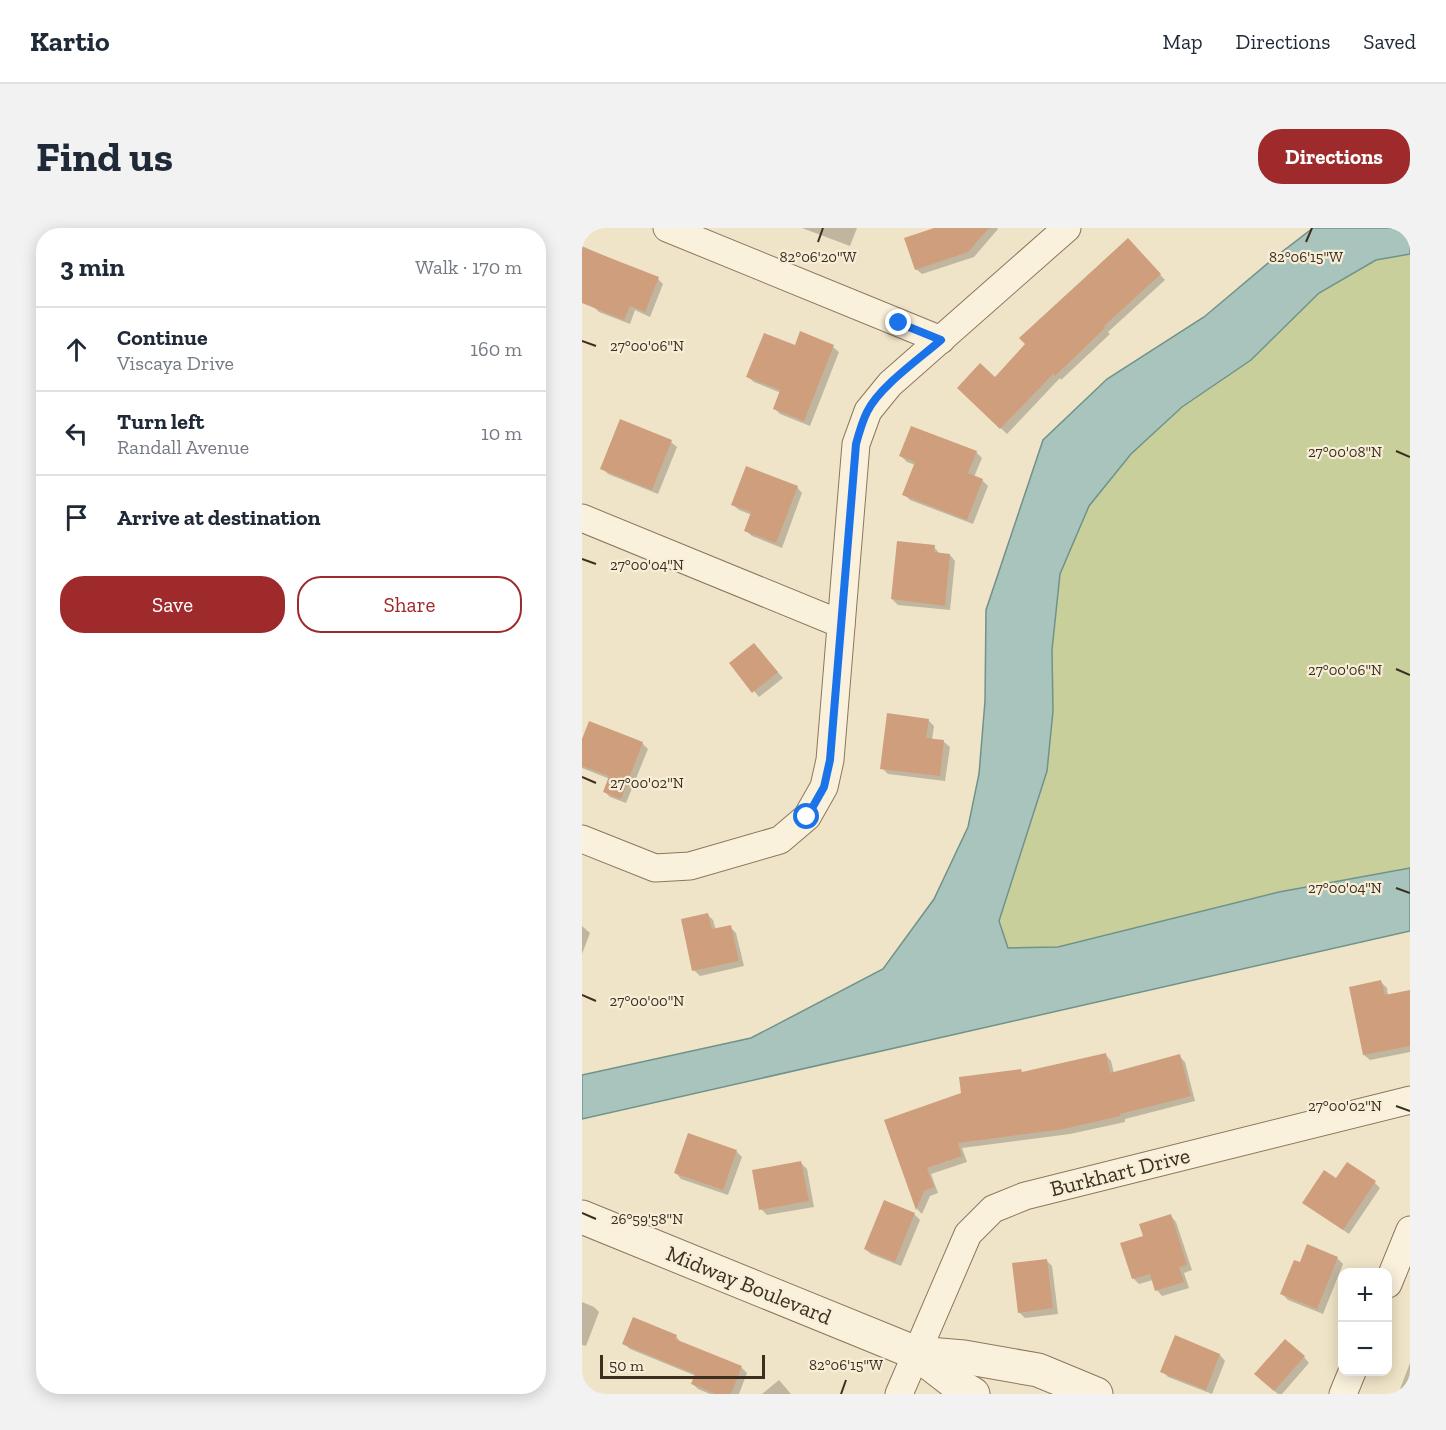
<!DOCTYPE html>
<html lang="en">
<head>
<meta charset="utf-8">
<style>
  body { margin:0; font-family:"Zilla Slab",serif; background:#f2f2f3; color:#1f2937 }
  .controls { position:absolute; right:18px; bottom:18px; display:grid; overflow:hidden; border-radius:12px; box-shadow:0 3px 15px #0003 }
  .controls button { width:54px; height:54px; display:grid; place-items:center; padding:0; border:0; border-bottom:2px solid #e0e1e3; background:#fff; color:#1f2937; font:30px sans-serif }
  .scale { position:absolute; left:18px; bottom:15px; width:165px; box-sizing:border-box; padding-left:6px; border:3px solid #3d2e20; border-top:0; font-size:16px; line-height:21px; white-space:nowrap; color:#3d2e20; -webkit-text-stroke:4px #f7eed8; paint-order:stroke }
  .stop { position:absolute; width:18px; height:18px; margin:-14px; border:4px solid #1a73e8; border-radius:50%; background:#fff }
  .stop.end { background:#1a73e8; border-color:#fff; box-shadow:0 2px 6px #0008 }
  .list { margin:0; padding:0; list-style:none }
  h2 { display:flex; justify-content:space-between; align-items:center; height:78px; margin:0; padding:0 24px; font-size:26px }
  h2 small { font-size:20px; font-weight:400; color:#747a83 }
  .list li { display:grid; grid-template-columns:39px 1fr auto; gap:18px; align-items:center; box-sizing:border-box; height:84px; padding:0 24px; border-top:2px solid #e0e1e3 }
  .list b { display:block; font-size:22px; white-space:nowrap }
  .list p { margin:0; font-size:20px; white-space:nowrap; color:#747a83 }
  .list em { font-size:20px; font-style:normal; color:#747a83 }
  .actions { display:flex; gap:12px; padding:18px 24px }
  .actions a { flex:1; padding:14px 0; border:2px solid #9e2a2b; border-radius:24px; text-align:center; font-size:21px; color:#9e2a2b }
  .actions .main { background:#9e2a2b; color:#fff }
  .icon { flex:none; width:33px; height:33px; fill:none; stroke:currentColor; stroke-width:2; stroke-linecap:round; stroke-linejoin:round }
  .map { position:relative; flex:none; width:828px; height:1166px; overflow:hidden; border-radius:24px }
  header { display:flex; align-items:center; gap:36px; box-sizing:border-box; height:84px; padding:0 30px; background:#fff; border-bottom:2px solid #e0e1e3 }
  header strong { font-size:28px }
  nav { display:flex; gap:33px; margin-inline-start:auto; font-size:21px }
  .intro { display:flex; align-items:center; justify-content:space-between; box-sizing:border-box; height:144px; padding:0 36px }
  h1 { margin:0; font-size:42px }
  .button { padding:15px 27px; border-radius:24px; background:#9e2a2b; color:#fff; font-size:21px; font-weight:700 }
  main { display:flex; gap:36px; padding:0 36px }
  aside { flex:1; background:#fff; border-radius:24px; box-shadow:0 3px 15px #0003 }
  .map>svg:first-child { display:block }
</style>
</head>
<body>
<header>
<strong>Kartio</strong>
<nav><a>Map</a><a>Directions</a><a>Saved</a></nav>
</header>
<div class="intro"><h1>Find us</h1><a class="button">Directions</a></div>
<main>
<aside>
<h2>3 min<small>Walk · 170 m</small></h2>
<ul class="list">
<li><svg class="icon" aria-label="ahead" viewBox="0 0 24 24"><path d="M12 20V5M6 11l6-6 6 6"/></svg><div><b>Continue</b><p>Viscaya Drive</p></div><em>160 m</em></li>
<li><svg class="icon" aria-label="left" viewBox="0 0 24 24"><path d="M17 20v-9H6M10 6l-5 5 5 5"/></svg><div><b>Turn left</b><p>Randall Avenue</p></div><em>10 m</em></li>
<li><svg class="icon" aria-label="arrive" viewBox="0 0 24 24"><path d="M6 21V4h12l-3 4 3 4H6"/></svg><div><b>Arrive at destination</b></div></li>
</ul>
<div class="actions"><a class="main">Save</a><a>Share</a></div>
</aside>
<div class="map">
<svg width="828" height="1166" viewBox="0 0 828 1166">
  <rect width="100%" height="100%" fill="#f0e4c8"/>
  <!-- green -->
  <path fill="#c9cf9b" d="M 828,26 L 828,640 L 697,664 L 476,719 L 426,720 L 417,693 L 465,543 L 471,483 L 470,422 L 478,346 L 507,278 L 549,226 L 600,179 L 669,132 L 737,65 L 794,32 Z"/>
  <!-- water -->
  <path fill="#a9c4bc" stroke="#6f938a" stroke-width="1.5" d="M 731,0 L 828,0 L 828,26 L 794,32 L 737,65 L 669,132 L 600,179 L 549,226 L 507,278 L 478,346 L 470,422 L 471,483 L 465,543 L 417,693 L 426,720 L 476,719 L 697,664 L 828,640 L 828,703 L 0,891 L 0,847 L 169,810 L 301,741 L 352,671 L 386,599 L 397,546 L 403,473 L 404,382 L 461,212 L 525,151 L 622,89 L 692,30 Z"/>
  <!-- shadow -->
  <g fill="#0003">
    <path d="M 220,0 L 275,0 L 268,18 Z"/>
    <path d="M 357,0 L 415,0 L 416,1 L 392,29 L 340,46 L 334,41 Z"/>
    <path d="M 546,12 L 583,52 L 526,104 L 528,106 L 479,152 L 478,150 L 425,206 L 377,160 L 413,151 Z"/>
    <path d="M 0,18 L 76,51 L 81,56 L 68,89 L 53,82 L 48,96 L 17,84 L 11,78 L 0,55 Z"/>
    <path d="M 214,119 L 251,119 L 257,124 L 228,198 L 198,186 L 192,180 L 199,165 L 172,154 L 166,149 Z"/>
    <path d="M 39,193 L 89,214 L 95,219 L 76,266 L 26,246 L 20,240 Z"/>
    <path d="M 394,224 L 400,230 L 392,249 L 400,252 L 406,258 L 391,296 L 328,272 L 322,266 L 333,237 L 325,234 L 319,228 Z"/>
    <path d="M 215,259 L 220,265 L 200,320 L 170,308 L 164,303 L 170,287 L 157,282 L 151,277 Z"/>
    <path d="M 352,319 L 358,326 L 368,327 L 373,333 L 368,382 L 316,377 L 310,371 Z"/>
    <path d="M 172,417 L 201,450 L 177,469 L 149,435 Z"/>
    <path d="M 346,492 L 352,498 L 350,512 L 362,514 L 368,519 L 363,553 L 306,546 L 300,540 Z"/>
    <path d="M 0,515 L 60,515 L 66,521 L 44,575 L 28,569 L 22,563 L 28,551 L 0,540 Z"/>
    <path d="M 126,687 L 131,692 L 134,702 L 148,699 L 154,705 L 162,738 L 118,748 L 112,742 Z"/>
    <path d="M 0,698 L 8,705 L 0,726 Z"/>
    <path d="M 799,754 L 805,760 L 806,768 L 828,764 L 828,824 L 788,832 L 782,827 Z"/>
    <path d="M 524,827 L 529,833 L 532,845 L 597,828 L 603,834 L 613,873 L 543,891 L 543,894 L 488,906 L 380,920 L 385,934 L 349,946 L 356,965 L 348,968 L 340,986 L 335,981 L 304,893 L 441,846 Z"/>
    <path d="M 154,923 L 160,929 L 146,967 L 99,951 L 94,945 Z"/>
    <path d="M 219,935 L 225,941 L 232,979 L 185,987 L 179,981 Z"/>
    <path d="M 755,952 L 793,955 L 798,960 L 767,1006 L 722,975 Z"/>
    <path d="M 332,986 L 338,992 L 319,1038 L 289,1026 L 283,1021 Z"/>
    <path d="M 589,988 L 594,994 L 610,1042 L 602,1045 L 607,1060 L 580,1068 L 575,1062 L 571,1052 L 557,1056 L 551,1050 Z"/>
    <path d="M 755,1030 L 761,1036 L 741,1086 L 706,1072 L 700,1066 Z"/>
    <path d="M 464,1032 L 470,1038 L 476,1086 L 443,1090 L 437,1084 Z"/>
    <path d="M 0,1074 L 12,1079 L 17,1084 L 4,1118 L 0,1117 Z"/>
    <path d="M 94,1108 L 99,1115 L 160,1140 L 165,1145 L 157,1166 L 128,1166 L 116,1161 L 111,1156 L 114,1148 L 48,1121 L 42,1116 Z"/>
    <path d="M 638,1127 L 643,1133 L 630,1166 L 586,1149 L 580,1143 Z"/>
    <path d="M 722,1129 L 727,1135 L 700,1166 L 696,1166 L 679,1152 Z"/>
    <path d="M 828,1135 L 828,1166 L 822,1166 L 818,1161 Z"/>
    <path d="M 197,1152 L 209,1166 L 180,1166 Z"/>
  </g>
  <!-- building -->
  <g fill="#cf9f7d">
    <path d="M 352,0 L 407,0 L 386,24 L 333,42 L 322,10 Z"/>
    <path d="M 546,10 L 579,46 L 522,98 L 523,100 L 473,148 L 471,146 L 418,201 L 375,160 L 398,135 L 413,149 L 443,116 L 437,110 Z"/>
    <path d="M 0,19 L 77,49 L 63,84 L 48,78 L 42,92 L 0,75 Z"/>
    <path d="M 218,103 L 252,117 L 222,193 L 191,181 L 198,162 L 164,149 L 182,105 L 213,117 Z"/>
    <path d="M 38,191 L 90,212 L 70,262 L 18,241 Z"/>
    <path d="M 329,198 L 395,223 L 386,245 L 401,251 L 385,292 L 320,267 L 333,234 L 317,228 Z"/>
    <path d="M 164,238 L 216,258 L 194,315 L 162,303 L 169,284 L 149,277 Z"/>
    <path d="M 315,313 L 353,317 L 352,324 L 368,326 L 363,378 L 309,371 Z"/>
    <path d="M 172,415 L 196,444 L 170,465 L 147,435 Z"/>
    <path d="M 305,485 L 347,491 L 344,510 L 362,512 L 358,548 L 298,541 Z"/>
    <path d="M 7,493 L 61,514 L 39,571 L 21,564 L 27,548 L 0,538 L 0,511 Z"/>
    <path d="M 126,685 L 130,701 L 149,697 L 157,733 L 110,743 L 99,691 Z"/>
    <path d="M 799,752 L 803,767 L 828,762 L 828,818 L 781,827 L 767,759 Z"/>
    <path d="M 524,825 L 528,845 L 598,826 L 609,868 L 538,886 L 538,888 L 482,901 L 376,915 L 380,928 L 345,940 L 352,959 L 342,963 L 334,982 L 302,892 L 379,865 L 377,849 L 439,841 L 440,844 Z"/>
    <path d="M 106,905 L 155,922 L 141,962 L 92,945 Z"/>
    <path d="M 219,933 L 227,973 L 177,982 L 170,942 Z"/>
    <path d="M 765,934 L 794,953 L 761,1002 L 720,975 L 742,942 L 754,950 Z"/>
    <path d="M 302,972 L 333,985 L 313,1034 L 282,1021 Z"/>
    <path d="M 589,986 L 605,1037 L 597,1039 L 602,1054 L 573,1063 L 568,1046 L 550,1051 L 538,1015 L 561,1008 L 557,996 Z"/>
    <path d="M 725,1016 L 756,1029 L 735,1081 L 698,1066 L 712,1032 L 718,1034 Z"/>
    <path d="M 465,1031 L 471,1080 L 436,1085 L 430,1035 Z"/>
    <path d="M 51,1089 L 95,1107 L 93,1111 L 160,1138 L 149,1166 L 134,1166 L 109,1156 L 113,1146 L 40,1116 Z"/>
    <path d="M 593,1107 L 638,1126 L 624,1162 L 578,1144 Z"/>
    <path d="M 703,1111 L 723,1128 L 692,1163 L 672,1146 Z"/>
  </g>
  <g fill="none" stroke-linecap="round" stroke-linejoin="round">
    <defs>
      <g id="minor">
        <path d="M 85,0 L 359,112"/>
        <path d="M 0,290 L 259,396"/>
        <path d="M 0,611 L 73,640 L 108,638 L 198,612 L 225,589 L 242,559 L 248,532 L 274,216 L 286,183 L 308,156 L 485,0"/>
        <path d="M 806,1056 L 828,1002"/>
        <path d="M 317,1166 L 386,1006 L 411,981 L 443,968 L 828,872"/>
        <path d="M 761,1166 L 770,1144"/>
      </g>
      <g id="tertiary">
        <path d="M 0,989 L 334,1125 L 373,1155 L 391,1166"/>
        <path d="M 334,1125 L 382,1129 L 456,1142 L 514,1166"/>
      </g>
    </defs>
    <!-- minor casing -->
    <use href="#minor" stroke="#8d765c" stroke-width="29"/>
    <!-- tertiary casing -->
    <use href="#tertiary" stroke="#8d765c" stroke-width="35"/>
    <!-- minor -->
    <use href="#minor" stroke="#faf1dc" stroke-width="27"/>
    <!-- tertiary -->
    <use href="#tertiary" stroke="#faf1dc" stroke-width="33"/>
  </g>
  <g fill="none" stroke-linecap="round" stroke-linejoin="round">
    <!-- route -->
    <path stroke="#1a73e8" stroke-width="8" d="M 225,589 L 242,559 L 248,532 L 274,216 C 277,205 280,194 285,184 C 297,159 337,131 359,112 L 317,95"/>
  </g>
  <!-- ticks -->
  <path fill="none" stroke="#3d2e20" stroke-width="2" d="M 236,14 L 241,0M 724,14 L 730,0M 0,113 L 14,118M 814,223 L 828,229M 0,331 L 14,336M 814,441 L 828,447M 0,549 L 14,555M 814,660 L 828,665M 0,767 L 14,773M 814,878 L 828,883M 0,985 L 14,991M 259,1166 L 264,1152"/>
  <g text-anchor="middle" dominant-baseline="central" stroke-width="4.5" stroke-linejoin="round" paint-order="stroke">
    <!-- street labels -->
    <g font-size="22" fill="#3d2e20" stroke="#f7eed8">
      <text transform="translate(538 944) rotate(-14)">Burkhart Drive</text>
      <text transform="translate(167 1057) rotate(22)">Midway Boulevard</text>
    </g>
  </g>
  <g font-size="15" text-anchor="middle" fill="#3d2e20" stroke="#f7eed8" stroke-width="4.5" stroke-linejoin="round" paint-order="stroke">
    <text x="724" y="34">82°06'15"W</text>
    <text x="236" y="34">82°06'20"W</text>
    <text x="65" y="123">27°00'06"N</text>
    <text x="763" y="229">27°00'08"N</text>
    <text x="65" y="342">27°00'04"N</text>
    <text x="763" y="447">27°00'06"N</text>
    <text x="65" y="560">27°00'02"N</text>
    <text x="763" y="665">27°00'04"N</text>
    <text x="65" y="778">27°00'00"N</text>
    <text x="763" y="883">27°00'02"N</text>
    <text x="65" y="996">26°59'58"N</text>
    <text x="264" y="1142">82°06'15"W</text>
  </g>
</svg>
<div class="controls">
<button>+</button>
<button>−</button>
</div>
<div class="scale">50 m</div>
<div class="stop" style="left:225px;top:589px"></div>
<div class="stop end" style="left:317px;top:95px"></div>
</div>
</main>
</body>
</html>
